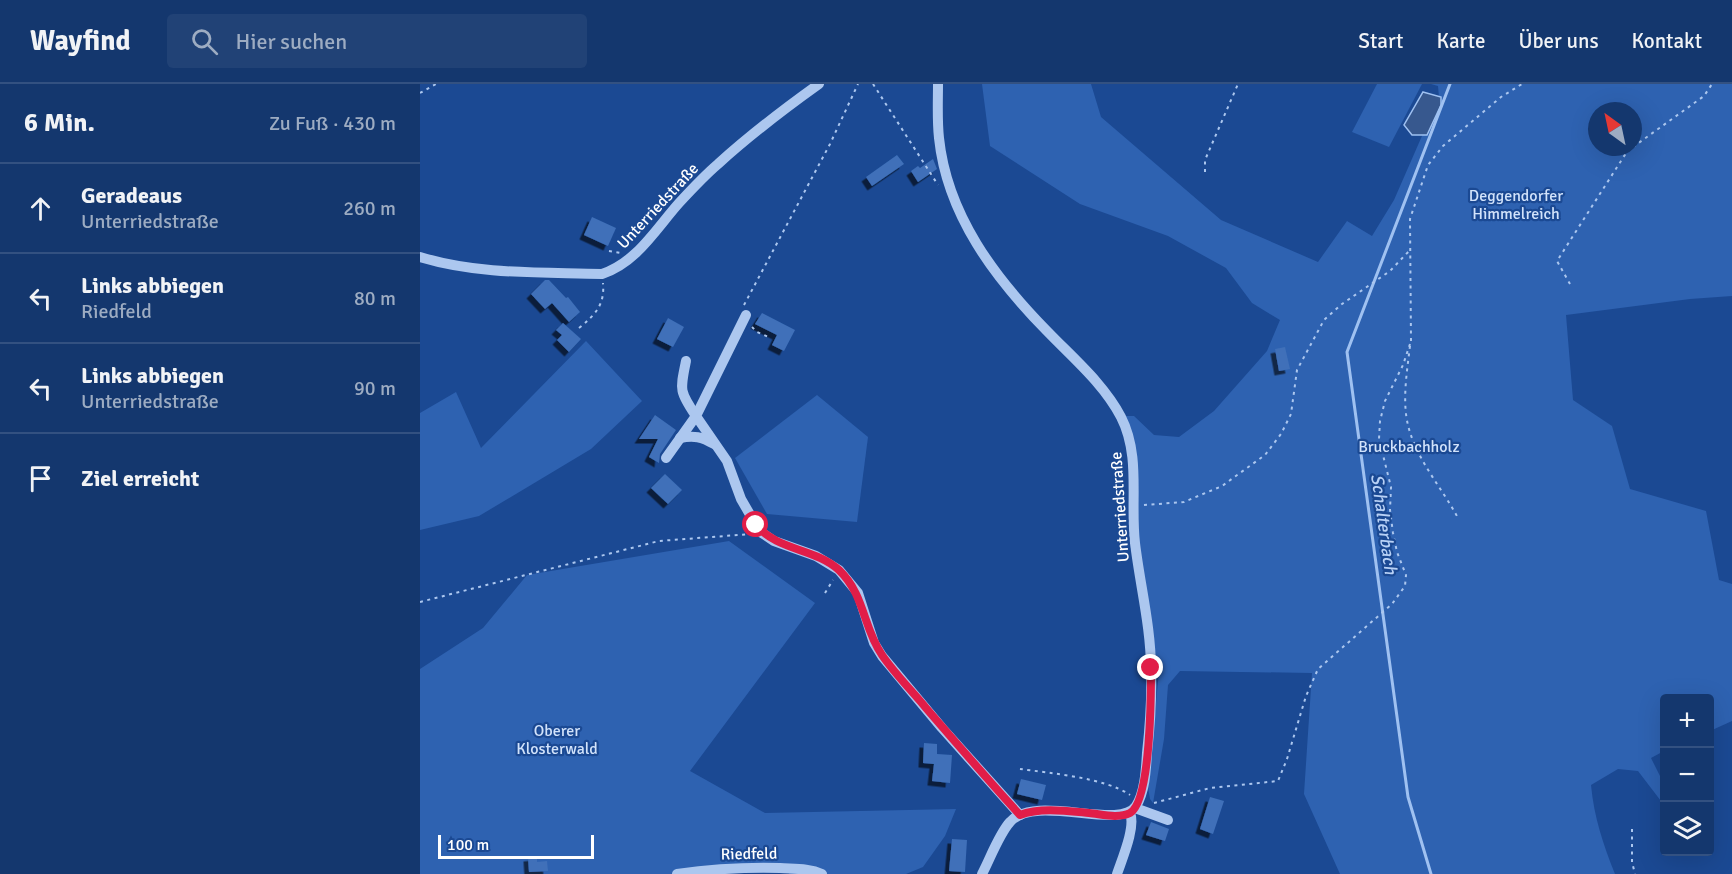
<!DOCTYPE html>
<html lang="de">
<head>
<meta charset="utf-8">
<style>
  body { margin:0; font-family:Signika,sans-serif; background:#214276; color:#f1f3f6 }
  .controls { position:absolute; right:18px; bottom:18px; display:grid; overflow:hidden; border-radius:6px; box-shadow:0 6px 24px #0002 }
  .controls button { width:54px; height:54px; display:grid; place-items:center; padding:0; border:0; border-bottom:2px solid #335181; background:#14376e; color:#f1f3f6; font:30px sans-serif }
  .compass { position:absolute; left:1168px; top:18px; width:54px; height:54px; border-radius:50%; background:#14376e; box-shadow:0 6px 24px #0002; rotate:327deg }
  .scale { position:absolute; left:18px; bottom:15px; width:156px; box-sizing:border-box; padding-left:6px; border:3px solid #fff; border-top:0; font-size:16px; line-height:21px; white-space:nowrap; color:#fff; -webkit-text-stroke:4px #1b4993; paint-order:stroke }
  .stop { position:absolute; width:18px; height:18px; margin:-14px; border:4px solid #e11d48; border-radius:50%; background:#fff }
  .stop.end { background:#e11d48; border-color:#fff; box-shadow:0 2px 6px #0008 }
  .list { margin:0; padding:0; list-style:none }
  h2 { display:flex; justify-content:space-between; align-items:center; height:78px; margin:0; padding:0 24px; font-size:26px }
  h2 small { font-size:20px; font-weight:400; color:#9dacc2 }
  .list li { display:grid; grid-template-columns:39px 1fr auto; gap:18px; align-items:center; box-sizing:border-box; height:90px; padding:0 24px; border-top:2px solid #335181 }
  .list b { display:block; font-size:22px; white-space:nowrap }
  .list p { margin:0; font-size:20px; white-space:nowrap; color:#9dacc2 }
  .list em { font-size:20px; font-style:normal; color:#9dacc2 }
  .icon { flex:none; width:33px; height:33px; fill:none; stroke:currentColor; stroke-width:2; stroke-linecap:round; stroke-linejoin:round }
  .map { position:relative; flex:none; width:1312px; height:790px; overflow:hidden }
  header { display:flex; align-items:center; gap:36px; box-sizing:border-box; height:84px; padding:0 30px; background:#14376e; border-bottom:2px solid #335181 }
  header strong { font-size:28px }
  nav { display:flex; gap:33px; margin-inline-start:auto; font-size:21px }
  .search { width:420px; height:54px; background:#214276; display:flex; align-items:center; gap:15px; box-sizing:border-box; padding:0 21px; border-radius:6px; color:#9dacc2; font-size:22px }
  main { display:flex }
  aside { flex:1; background:#14376e }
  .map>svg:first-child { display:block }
</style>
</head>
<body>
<header>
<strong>Wayfind</strong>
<div class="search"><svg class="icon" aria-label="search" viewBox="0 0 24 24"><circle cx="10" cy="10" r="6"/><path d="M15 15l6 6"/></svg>Hier suchen</div>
<nav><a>Start</a><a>Karte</a><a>Über uns</a><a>Kontakt</a></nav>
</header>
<main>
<aside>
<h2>6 Min.<small>Zu Fuß · 430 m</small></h2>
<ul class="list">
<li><svg class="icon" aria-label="ahead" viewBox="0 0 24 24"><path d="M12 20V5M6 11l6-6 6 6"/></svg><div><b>Geradeaus</b><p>Unterriedstraße</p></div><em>260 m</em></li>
<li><svg class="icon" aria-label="left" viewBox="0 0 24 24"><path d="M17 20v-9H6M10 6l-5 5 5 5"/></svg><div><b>Links abbiegen</b><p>Riedfeld</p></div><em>80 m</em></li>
<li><svg class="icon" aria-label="left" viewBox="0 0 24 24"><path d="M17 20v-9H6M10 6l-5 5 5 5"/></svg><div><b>Links abbiegen</b><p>Unterriedstraße</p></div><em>90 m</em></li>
<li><svg class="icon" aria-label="arrive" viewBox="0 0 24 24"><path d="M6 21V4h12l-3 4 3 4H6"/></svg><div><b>Ziel erreicht</b></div></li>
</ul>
</aside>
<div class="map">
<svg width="1312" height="790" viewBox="0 0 1312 790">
  <defs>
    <filter id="shadow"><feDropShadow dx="-4.5" dy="4.5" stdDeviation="0" flood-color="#0009"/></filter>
  </defs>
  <rect width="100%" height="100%" fill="#1b4993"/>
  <!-- green -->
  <g fill="#2e62b1" fill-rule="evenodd">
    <path d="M 562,0 L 671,0 L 681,33 L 801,136 L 898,178 L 927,137 L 952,152 L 974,116 L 1019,13 L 1018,2 L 1011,0 L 1312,0 L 1312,212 L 1270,215 L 1146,231 L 1153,316 L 1192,342 L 1210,405 L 1286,427 L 1299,496 L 1312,500 L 1312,637 L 1290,647 L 1290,614 L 1244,614 L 1244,667 L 1231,674 L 1244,700 L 1244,721 L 1218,687 L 1198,685 L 1171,701 C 1174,733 1183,760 1195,790 L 920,790 L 884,710 L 892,589 L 760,587 L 748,601 L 744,655 L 733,719 L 730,715 L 728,703 L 739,587 L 735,587 L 703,332 L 714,332 L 734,351 L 759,353 L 794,327 L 847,267 L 860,236 L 832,219 L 806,184 L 748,152 L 660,120 L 570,62 ZM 1177,27 L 1213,27 L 1213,63 L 1177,63 Z"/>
    <path d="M 957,0 L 1002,0 L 969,63 L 932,48 Z"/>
    <path d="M 166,257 L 222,317 L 171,365 L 59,432 L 0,446 L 0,329 L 36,308 L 61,364 Z"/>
    <path d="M 397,311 L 448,353 L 437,438 L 347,430 L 315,374 Z"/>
    <path d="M 309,457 L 395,519 L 270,687 L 345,729 L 536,725 L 525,752 L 503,783 L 486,790 L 369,790 L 369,787 L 263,790 L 0,790 L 0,585 L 63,544 L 107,491 Z"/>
  </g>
  <!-- water -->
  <path fill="#37588e" stroke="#9fc1f1" stroke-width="1.5" d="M 1003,8 L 1021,13 L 1021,21 L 1007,51 L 992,51 L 984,41 Z"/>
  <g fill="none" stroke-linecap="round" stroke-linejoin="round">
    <!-- stream -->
    <path stroke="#9fc1f1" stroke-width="3" d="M 1011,790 L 988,713 L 927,268 L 1030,0"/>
  </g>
  <!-- building -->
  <g fill="#3f70b9" filter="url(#shadow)">
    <path d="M 477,71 L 484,80 L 452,102 L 446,93 Z"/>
    <path d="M 513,75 L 517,85 L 498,98 L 491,87 L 498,82 L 500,84 Z"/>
    <path d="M 172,133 L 196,144 L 188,162 L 164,151 Z"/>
    <path d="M 125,196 L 129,196 L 146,214 L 148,213 L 160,228 L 149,238 L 132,219 L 125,225 L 111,210 Z"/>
    <path d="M 342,229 L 375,246 L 364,267 L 352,261 L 357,251 L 335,240 Z"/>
    <path d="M 248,234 L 264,243 L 253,263 L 237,255 Z"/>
    <path d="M 143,239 L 161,255 L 149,268 L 137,256 L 142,251 L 136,246 Z"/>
    <path d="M 865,263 L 870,285 L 859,287 L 855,265 Z"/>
    <path d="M 235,331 L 256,346 L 240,370 L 239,379 L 229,373 L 238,355 L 219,355 Z"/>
    <path d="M 245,390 L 262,406 L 248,420 L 231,404 Z"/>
    <path d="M 504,659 L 517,660 L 517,670 L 532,671 L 530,699 L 512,697 L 514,680 L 503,679 Z"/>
    <path d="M 601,695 L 626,701 L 622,716 L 597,710 Z"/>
    <path d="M 790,713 L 804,717 L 793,750 L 780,745 Z"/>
    <path d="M 731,738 L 749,745 L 745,757 L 726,751 Z"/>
    <path d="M 532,755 L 547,756 L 545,788 L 529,787 Z"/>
    <path d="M 117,772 L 117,778 L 127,777 L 128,787 L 109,788 L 108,773 Z"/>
  </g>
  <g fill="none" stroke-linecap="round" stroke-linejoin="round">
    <!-- path -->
    <g stroke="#acc7ef" stroke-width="2" stroke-dasharray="3 4.5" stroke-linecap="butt">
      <path d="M 453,0 L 518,101"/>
      <path d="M 0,9 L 16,0"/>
      <path d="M 1213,63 L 1284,12 L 1292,0"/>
      <path d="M 785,88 L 785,76 L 818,0"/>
      <path d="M 189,167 L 201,169"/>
      <path d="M 1150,200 L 1137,177 L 1208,66 L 1213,63"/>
      <path d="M 324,221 L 410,60 L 438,0"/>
      <path d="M 332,243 L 337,248 L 351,254"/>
      <path d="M 159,244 C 175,231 185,221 183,199"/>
      <path d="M 991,257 L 990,135 L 1008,81 L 1023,62 L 1081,13 L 1102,0"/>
      <path d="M 990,262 C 987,287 982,317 988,341 C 996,375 1022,404 1038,434"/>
      <path d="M 724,421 L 764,418 L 802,402 L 845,371 L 861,350 L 871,330 L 877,286 L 904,236 L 922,220 L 970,187 L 990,166"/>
      <path d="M 405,509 L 413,496"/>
      <path d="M 0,518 L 239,457 L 331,450"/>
      <path d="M 600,685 C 630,689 686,694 710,711"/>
      <path d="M 734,719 L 790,704 L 858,697 L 867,675 L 886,612 L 898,585 L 972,520 L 985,502 L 986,491 L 977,468 L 973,449 L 970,426 L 971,403 L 959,355 L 960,337 L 965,317 L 983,281 L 991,257"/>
      <path d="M 1212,745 L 1212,778 L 1215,790"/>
    </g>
    <!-- minor -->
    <g stroke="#acc7ef" stroke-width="10">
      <path d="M 518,0 C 518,18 517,36 519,54 C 527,131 575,194 627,247 C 653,274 684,300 701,333 C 721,372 710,417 715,459 C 720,501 731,543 731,586 C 732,614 730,642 727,669 C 726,685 725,708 716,722 C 700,747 615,709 590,738 C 579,750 570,775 562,790"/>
      <path d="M 0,173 C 59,191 121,188 182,190 C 217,178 235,146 259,119 C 271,106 284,92 298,80 C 330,51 364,25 399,0"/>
      <path d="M 326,231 L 276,332 L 307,377 L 321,415 L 336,441 L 342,449 L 354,457 L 396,472 L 419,486 L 438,509 L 454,559 L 462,572 L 522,644 L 600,731"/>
      <path d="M 260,354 C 274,351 282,353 294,360"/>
      <path d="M 246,374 L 276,332 C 259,307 260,306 266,277"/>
      <path d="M 715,724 L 748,736"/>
      <path d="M 257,790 C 292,785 325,783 360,784 C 374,785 389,784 402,790"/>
      <path d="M 697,790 C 702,775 716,743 710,729"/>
    </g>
  </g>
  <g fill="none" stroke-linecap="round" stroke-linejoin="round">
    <!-- route -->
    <path stroke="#e11d48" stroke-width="8" d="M 336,441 C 358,467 395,464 419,486 C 445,511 443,544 462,571 C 475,590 492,607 506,624 C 537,660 568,696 600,731 C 620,723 648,727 669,729 C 681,730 698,735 710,729 C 731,717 731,609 731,584"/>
  </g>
  <g text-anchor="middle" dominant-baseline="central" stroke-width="4.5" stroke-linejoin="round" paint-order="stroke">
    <!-- park labels -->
    <g font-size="16" fill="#d2e3fb" stroke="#1b4993">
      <text x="1096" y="112">Deggendorfer<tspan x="1096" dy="18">Himmelreich</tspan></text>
      <text x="989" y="363">Bruckbachholz</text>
      <text x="137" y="647">Oberer<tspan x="137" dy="18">Klosterwald</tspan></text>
    </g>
    <!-- street labels -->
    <g font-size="16" fill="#fff" stroke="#1b4993">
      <text transform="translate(238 122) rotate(-47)">Unterriedstraße</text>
      <text transform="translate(700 423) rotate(-94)">Unterriedstraße</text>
      <text transform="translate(329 770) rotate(-1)">Riedfeld</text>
    </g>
    <!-- water labels -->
    <g font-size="18" font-style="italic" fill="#b8d1f6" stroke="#1b4993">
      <text transform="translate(964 440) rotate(82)">Schalterbach</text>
    </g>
  </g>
</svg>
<div class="controls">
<button>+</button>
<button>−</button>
<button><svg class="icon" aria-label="layers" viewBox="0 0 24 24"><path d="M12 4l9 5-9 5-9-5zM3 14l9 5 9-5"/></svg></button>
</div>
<svg class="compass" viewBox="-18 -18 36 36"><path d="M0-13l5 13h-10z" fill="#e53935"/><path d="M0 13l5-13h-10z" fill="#9dacc2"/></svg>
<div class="scale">100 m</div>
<div class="stop" style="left:336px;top:441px"></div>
<div class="stop end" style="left:731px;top:584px"></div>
</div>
</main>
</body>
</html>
